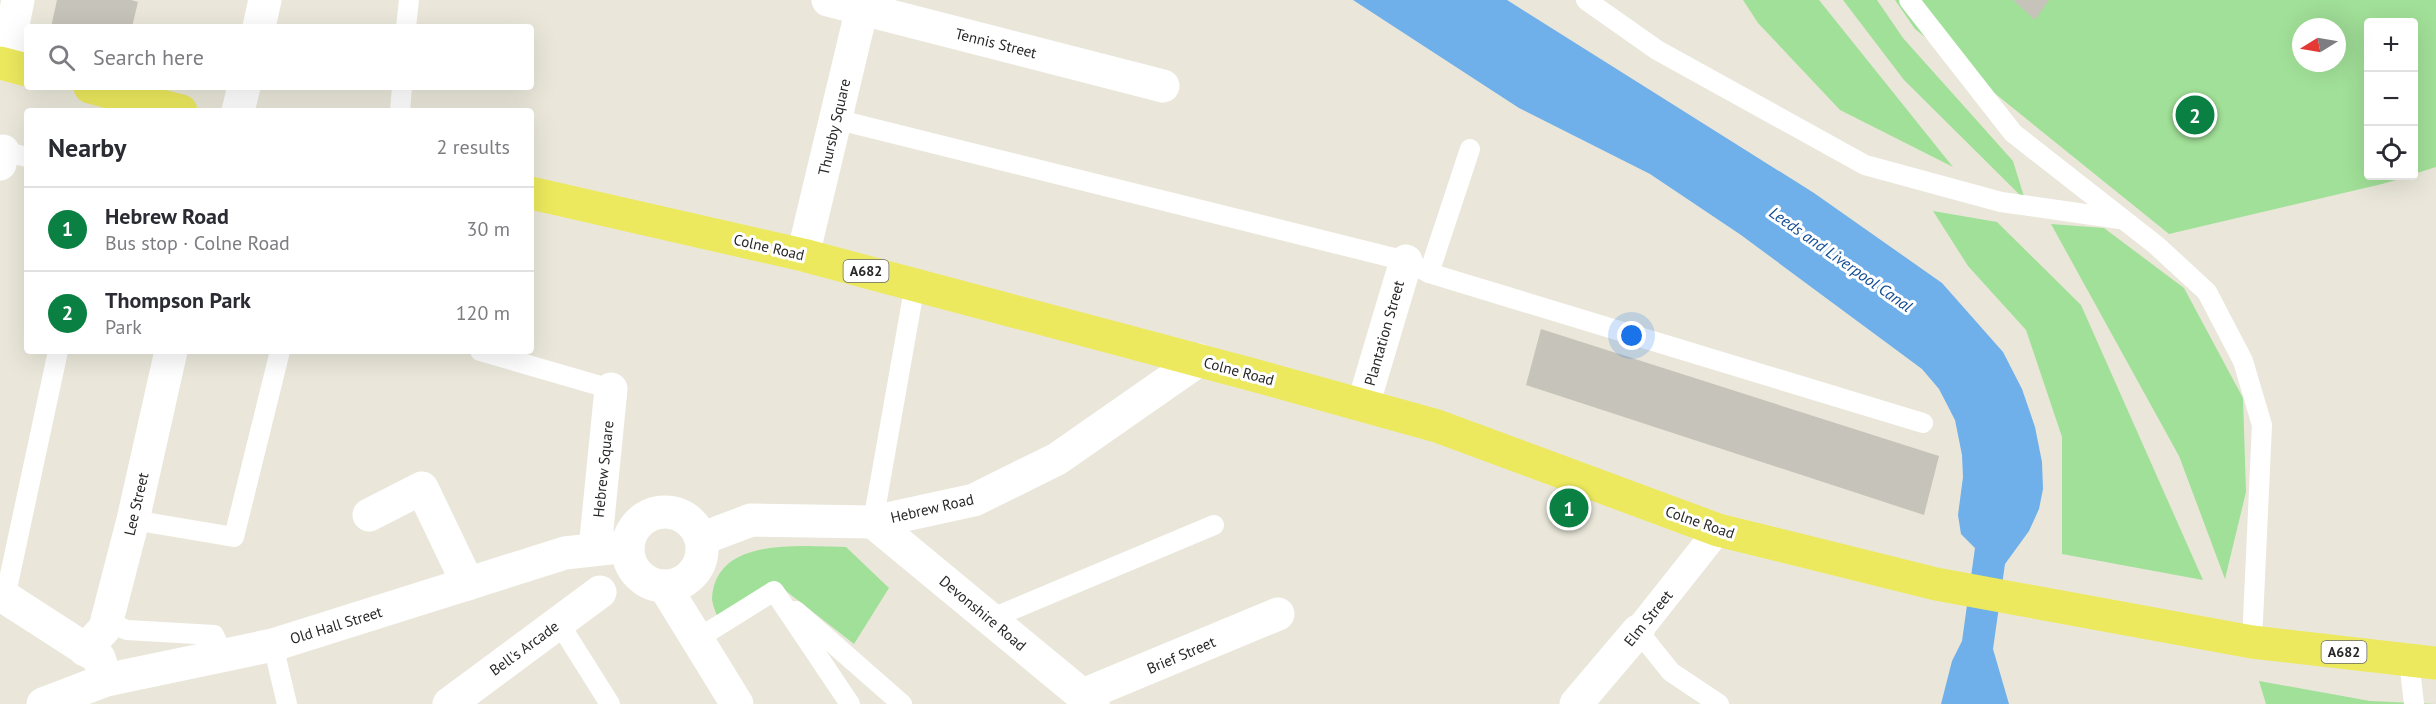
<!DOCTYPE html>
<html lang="en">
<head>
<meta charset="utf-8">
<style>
  body { margin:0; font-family:"PT Sans",sans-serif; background:#f2f2f3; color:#2b2b33 }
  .controls { position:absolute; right:18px; top:18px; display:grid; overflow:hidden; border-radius:6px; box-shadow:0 6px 24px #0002 }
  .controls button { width:54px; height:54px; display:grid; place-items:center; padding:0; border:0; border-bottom:2px solid #e1e1e2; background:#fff; color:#2b2b33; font:30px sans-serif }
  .compass { position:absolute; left:2292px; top:18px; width:54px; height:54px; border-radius:50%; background:#fff; box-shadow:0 6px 24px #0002; rotate:259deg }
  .you { position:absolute; left:1632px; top:336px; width:21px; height:21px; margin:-15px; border:4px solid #fff; border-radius:50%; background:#1a73e8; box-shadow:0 0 0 9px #1a73e833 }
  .badge { display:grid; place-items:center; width:39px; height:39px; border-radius:50%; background:#0b8043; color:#fff; font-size:20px; font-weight:700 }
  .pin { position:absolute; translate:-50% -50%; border:3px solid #fff; box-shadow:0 2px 6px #0006 }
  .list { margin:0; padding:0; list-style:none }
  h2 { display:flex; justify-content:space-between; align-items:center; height:78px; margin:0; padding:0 24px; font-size:26px }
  h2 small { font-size:20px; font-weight:400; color:#7c7c81 }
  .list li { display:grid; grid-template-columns:39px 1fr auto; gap:18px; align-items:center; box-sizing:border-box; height:84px; padding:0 24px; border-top:2px solid #e1e1e2 }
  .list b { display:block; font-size:22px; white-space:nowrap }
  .list p { margin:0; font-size:20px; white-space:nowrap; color:#7c7c81 }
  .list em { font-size:20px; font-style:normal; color:#7c7c81 }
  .icon { flex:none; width:33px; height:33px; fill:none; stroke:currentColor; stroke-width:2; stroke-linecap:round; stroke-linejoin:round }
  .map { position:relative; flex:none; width:2436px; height:704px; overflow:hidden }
  .search { position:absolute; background:#fff; box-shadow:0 6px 24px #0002; left:24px; top:24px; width:510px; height:66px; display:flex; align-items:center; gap:15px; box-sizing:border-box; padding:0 21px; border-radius:6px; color:#7c7c81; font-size:22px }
  .panel { position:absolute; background:#fff; box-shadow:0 6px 24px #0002; left:24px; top:108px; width:510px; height:246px; border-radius:6px }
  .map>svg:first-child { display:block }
</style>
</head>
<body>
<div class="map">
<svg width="2436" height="704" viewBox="0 0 2436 704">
  <rect width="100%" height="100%" fill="#eae7da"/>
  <!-- green -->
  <g fill="#a1e098" fill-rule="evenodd">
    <path d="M 1743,0 L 1819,0 L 1953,167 L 1840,110 L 1758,23 Z"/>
    <path d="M 1843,0 L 1877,0 L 1903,38 L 2013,161 L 2025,200 L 1904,80 Z"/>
    <path d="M 1895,0 L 2436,0 L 2436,167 L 2414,174 L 2414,22 L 2368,22 L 2368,176 L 2410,176 L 2382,184 L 2169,234 L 1915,29 ZM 2301,27 L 2337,27 L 2337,63 L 2301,63 Z"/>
    <path d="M 1933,211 L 1997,222 L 2081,305 L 2203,580 L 2062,554 L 2062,437 L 2026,330 L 1968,266 Z"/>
    <path d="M 2051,224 L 2104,228 L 2184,288 L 2243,398 L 2246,492 L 2225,579 L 2179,456 Z"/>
    <path d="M 846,547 L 889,588 L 854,644 L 777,584 L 720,624 C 718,617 712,605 712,598 C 716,535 803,547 846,547 Z"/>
    <path d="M 2259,681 L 2370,701 L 2436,704 L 2266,704 Z"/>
  </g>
  <!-- water -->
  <path fill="#6fafea" d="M 1353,0 L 1507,0 L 1814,193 L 1942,283 L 2003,352 L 2022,389 L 2035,427 L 2042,462 L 2043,489 L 2039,509 L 2029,531 L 2005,564 L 1993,649 L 2009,704 L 1941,704 L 1952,661 L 1962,641 L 1975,548 L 1961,534 L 1958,515 L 1963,477 L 1962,455 L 1955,420 L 1939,389 L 1922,369 L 1741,235 L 1650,174 L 1519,108 Z"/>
  <!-- building -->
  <g fill="#c6c3ba">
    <path d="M 57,0 L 131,0 L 138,2 L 132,27 L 51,27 Z"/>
    <path d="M 2013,0 L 2049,0 L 2035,20 Z"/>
    <path d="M 1541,329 L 1939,456 L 1924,515 L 1526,385 Z"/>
  </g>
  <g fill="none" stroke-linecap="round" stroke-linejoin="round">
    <!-- service -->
    <g stroke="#fff" stroke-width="20">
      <path d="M 1586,0 L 1657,50 L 1865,165 L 2001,202 L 2120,219"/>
      <path d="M 1909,0 L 2013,133 L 2156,245 L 2207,292 L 2243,361 L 2262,425 L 2252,642"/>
      <path d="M 406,27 L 409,0"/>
      <path d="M 400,111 L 402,87"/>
      <path d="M 835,119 L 1406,261 L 1429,273 L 1923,423"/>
      <path d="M 3,151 L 27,157"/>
      <path d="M 1429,273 L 1470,149"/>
      <path d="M 480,351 L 611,389"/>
      <path d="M 133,520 L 234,537 L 280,351"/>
      <path d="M 873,522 L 915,284"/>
      <path d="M 5,598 L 58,351"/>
      <path d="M 796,611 L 902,704"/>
      <path d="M 990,619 L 1214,525"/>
      <path d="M 107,622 L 127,630 L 214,635 L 224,656"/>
      <path d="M 559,623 L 610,704"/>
      <path d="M 1638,631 L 1671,672 L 1719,704"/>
      <path d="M 697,639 L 774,591 L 850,704"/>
      <path d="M 273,645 L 287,704"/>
      <path d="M 2409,660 L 2414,704"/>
    </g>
    <!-- pedestrian -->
    <path stroke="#fff" stroke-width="28" d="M 1638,631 L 1718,530"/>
    <!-- minor -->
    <g stroke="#fff" stroke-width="33">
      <path d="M 828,0 L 1163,86"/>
      <path d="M 259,27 L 265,0"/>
      <path d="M 5,64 L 18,0"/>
      <path d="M 238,111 L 244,87"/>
      <path d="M 0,164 L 3,151"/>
      <path d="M 803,255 L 864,0"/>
      <path d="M 1363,405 L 1406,261"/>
      <circle cx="665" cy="549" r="37"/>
      <path d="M 369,515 L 422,488 L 468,584"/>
      <path d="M 873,522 L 1093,704"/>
      <path d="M 701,539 L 751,520 L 873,522 L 974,500 L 1057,459 L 1199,360"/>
      <path d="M 595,549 L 611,389"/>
      <path d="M 665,587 L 737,704"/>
      <path d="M 0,594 L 99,658 L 101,664"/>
      <path d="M 85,650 L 105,628 L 133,520 L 171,351"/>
      <path d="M 1083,695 L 1278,614"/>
      <path d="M 43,704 L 106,680 L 273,645 L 565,553 L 628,546"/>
      <path d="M 449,704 L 600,592"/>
      <path d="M 1576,704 L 1638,631"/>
    </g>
    <!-- primary -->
    <g stroke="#ece95e" stroke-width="33">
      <path d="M 0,63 L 27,70"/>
      <path d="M 90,87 L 181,111"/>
      <path d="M 531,193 L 803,255 L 1257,376 L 1437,426 L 1718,530 L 1936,584 L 2252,642 L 2436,663"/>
    </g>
  </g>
  <g text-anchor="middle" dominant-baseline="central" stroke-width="6" stroke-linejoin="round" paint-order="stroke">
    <!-- shield labels -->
    <g fill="#fff" stroke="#686868" stroke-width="1.5">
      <rect x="843.5" y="260" width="45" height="22" rx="4.5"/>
      <rect x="2321.5" y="641" width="45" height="22" rx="4.5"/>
    </g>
    <g font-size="14" font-weight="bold" fill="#282828">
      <text x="866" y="271">A682</text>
      <text x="2344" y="652">A682</text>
    </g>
    <!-- street labels -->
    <g font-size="15" fill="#282828" stroke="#fff">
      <text transform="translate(996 43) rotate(14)">Tennis Street</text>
      <text transform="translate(834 127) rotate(-77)">Thursby Square</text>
      <text transform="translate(769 247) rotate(13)">Colne Road</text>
      <text transform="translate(1384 333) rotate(-74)">Plantation Street</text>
      <text transform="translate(1239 371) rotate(15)">Colne Road</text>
      <text transform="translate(603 469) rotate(-84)">Hebrew Square</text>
      <text transform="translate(136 504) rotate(-77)">Lee Street</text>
      <text transform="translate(932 508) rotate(-13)">Hebrew Road</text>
      <text transform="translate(1700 522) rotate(19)">Colne Road</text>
      <text transform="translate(983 613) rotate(40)">Devonshire Road</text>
      <text transform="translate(1648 618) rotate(-51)">Elm Street</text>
      <text transform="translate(336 625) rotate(-17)">Old Hall Street</text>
      <text transform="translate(524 648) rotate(-36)">Bell's Arcade</text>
      <text transform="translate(1181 655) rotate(-23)">Brief Street</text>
    </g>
    <!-- water labels -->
    <g font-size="16" font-style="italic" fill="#114b94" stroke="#fff">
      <text transform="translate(1841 259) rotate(35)">Leeds and Liverpool Canal</text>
    </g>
  </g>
</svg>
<div class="controls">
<button>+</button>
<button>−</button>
<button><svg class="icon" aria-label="locate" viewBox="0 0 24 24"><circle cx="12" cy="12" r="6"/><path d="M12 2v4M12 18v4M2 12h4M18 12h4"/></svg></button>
</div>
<svg class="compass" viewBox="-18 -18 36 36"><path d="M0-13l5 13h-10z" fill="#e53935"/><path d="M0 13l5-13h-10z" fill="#7c7c81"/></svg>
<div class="you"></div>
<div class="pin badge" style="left:1569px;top:508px">1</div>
<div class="pin badge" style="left:2195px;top:115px">2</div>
<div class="search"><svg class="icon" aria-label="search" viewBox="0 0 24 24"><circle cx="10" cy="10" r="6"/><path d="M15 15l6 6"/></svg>Search here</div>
<section class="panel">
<h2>Nearby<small>2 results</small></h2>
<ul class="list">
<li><span class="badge">1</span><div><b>Hebrew Road</b><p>Bus stop · Colne Road</p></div><em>30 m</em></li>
<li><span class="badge">2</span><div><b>Thompson Park</b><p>Park</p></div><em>120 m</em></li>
</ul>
</section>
</div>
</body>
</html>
